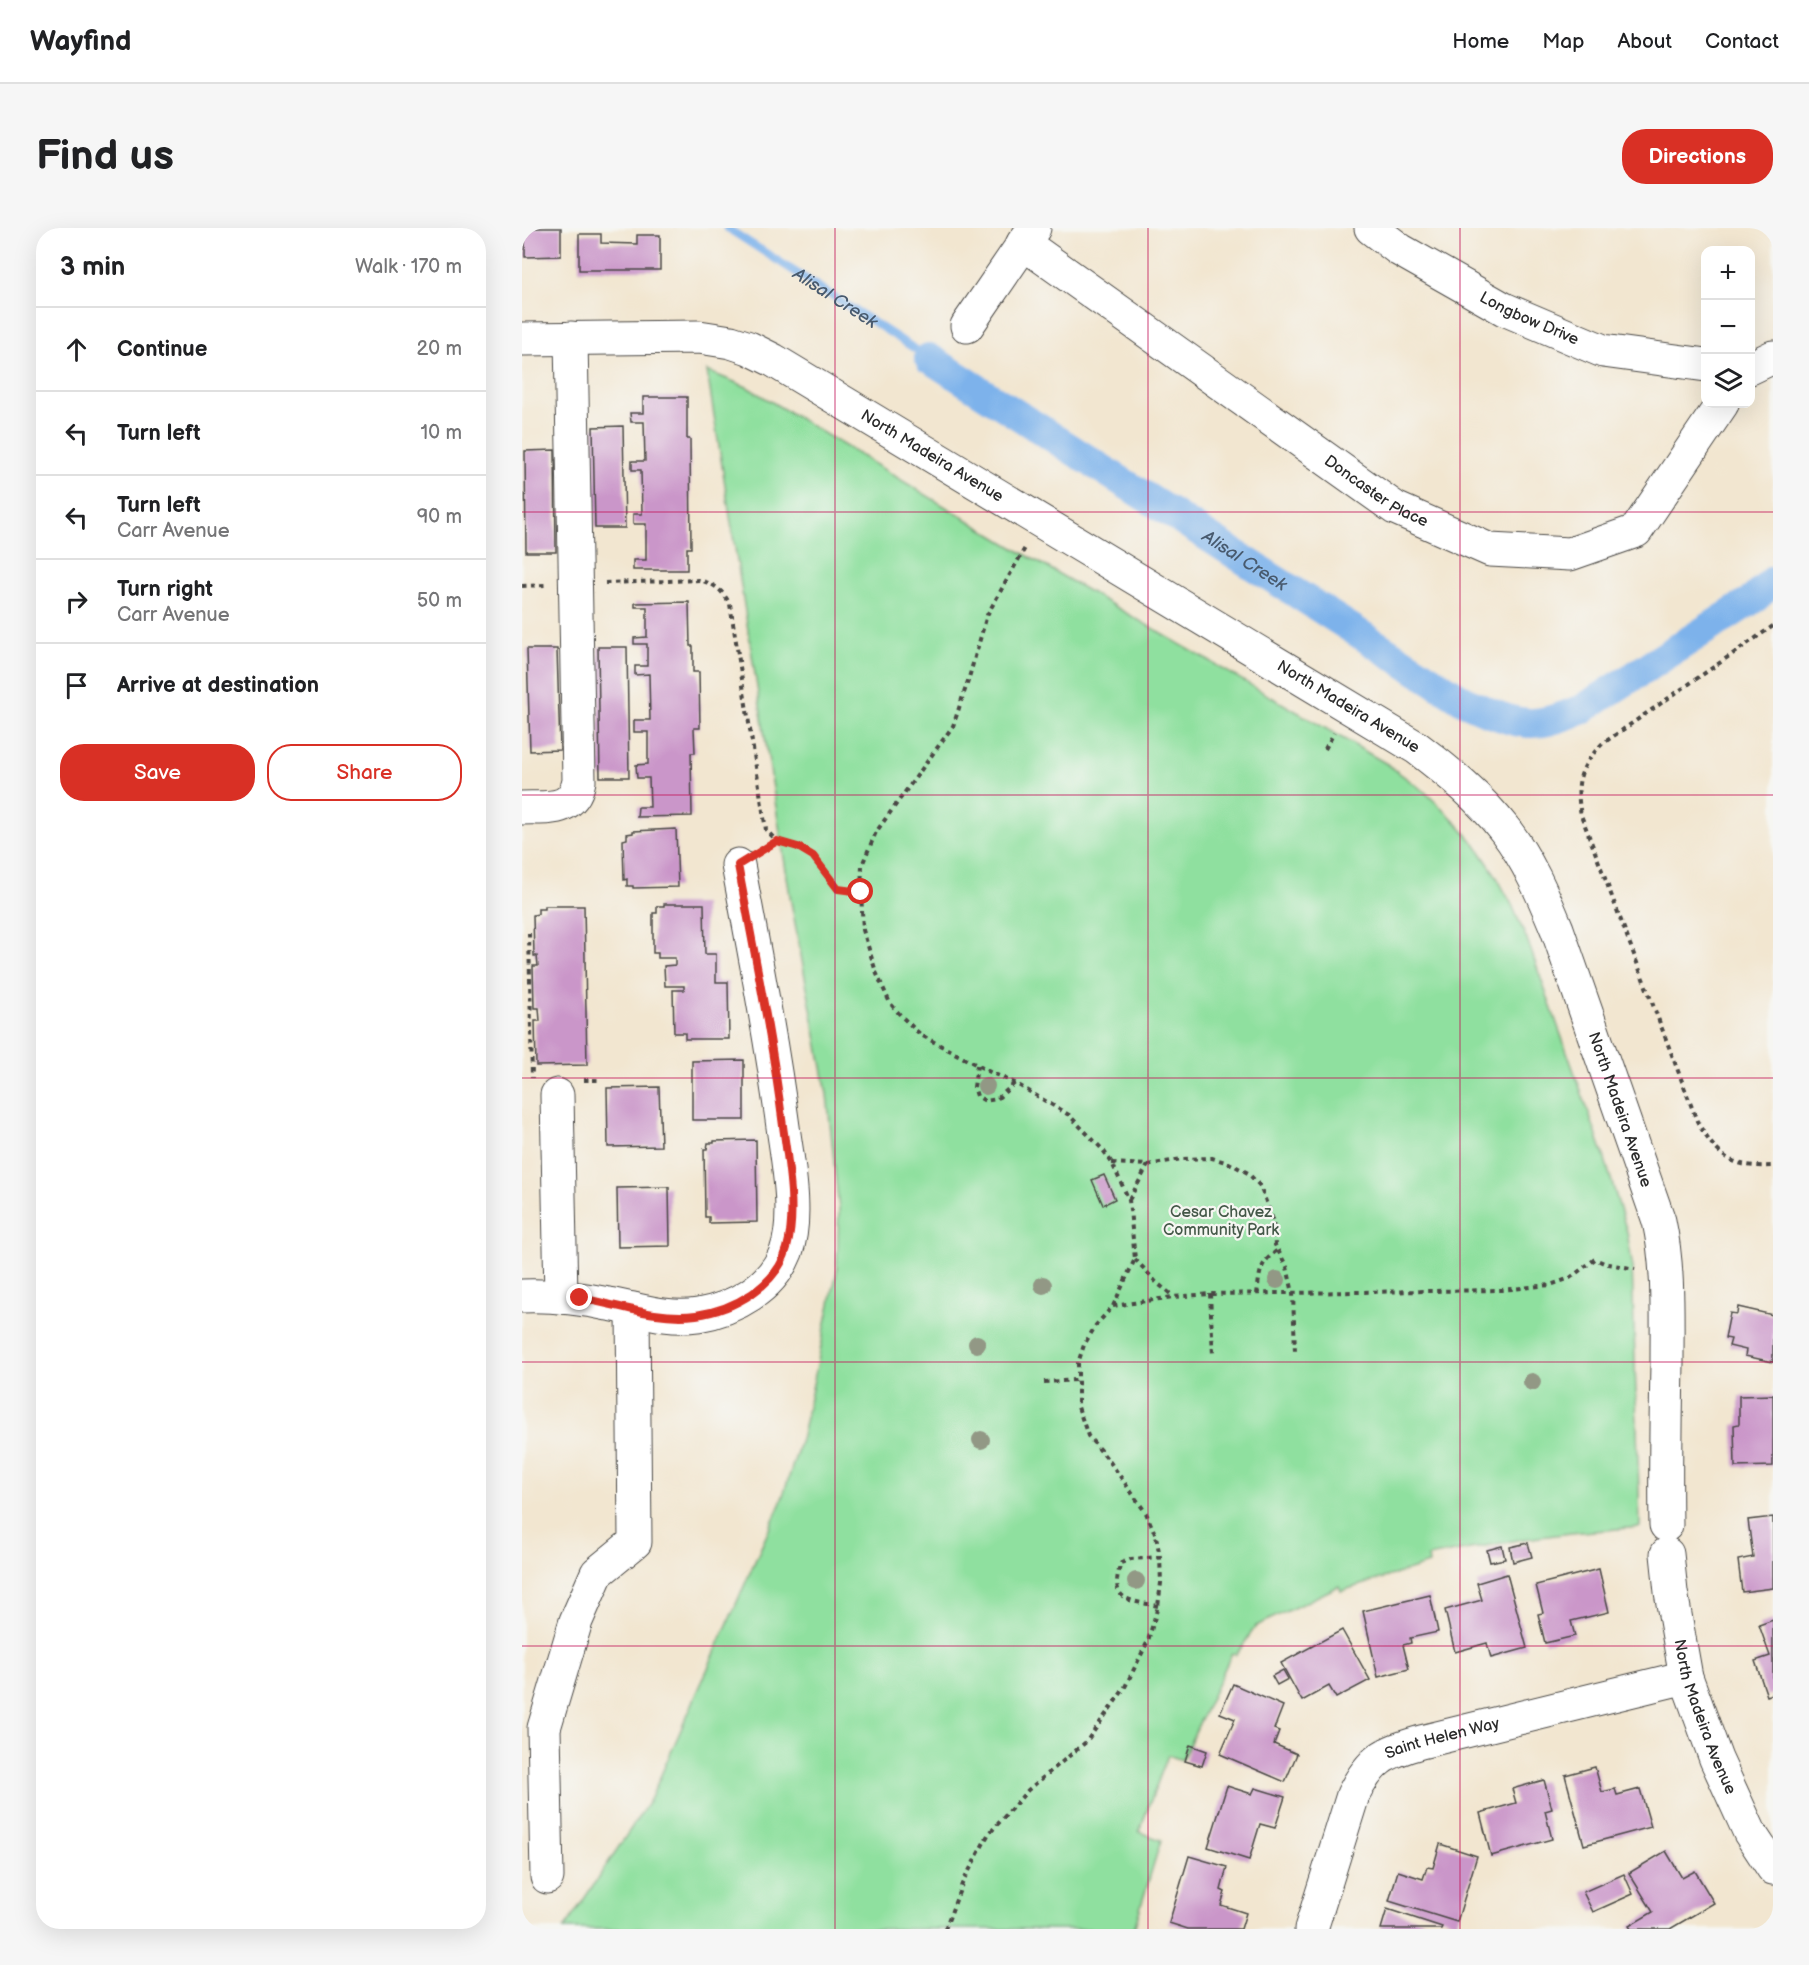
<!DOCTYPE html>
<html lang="en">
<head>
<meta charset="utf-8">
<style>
  body { margin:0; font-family:"Balsamiq Sans",sans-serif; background:#f6f6f6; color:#202124 }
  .controls { position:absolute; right:18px; top:18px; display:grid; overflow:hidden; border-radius:12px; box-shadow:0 6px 24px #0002 }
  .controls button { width:54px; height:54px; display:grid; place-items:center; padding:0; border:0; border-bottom:2px solid #e0e0e0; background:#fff; color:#202124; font:30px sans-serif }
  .stop { position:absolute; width:18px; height:18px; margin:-14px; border:4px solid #d93025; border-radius:50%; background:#fff }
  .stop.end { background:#d93025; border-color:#fff; box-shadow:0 2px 6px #0008 }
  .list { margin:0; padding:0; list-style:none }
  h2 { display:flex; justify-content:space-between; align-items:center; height:78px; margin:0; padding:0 24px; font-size:26px }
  h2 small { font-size:20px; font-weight:400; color:#757577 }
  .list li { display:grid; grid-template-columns:39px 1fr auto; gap:18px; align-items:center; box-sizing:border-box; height:84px; padding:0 24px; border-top:2px solid #e0e0e0 }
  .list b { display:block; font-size:22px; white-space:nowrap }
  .list p { margin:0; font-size:20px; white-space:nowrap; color:#757577 }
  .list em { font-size:20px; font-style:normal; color:#757577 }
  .actions { display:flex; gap:12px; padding:18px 24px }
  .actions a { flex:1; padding:14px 0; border:2px solid #d93025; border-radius:24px; text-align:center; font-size:21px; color:#d93025 }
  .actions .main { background:#d93025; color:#fff }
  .icon { flex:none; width:33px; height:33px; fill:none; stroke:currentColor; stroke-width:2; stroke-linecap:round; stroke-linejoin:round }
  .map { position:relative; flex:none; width:1251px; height:1701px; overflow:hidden; border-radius:24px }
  header { display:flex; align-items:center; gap:36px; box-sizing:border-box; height:84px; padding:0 30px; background:#fff; border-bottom:2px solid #e0e0e0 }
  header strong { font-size:28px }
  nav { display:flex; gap:33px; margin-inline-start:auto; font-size:21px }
  .intro { display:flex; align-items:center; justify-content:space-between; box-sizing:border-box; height:144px; padding:0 36px }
  h1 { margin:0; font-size:42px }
  .button { padding:15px 27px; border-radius:24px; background:#d93025; color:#fff; font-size:21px; font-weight:700 }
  main { display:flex; gap:36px; padding:0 36px }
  aside { flex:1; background:#fff; border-radius:24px; box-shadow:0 6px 24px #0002 }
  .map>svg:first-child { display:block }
</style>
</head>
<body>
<header>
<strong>Wayfind</strong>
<nav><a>Home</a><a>Map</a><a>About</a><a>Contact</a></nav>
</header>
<div class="intro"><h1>Find us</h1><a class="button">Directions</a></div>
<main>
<aside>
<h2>3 min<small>Walk · 170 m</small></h2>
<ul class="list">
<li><svg class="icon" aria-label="ahead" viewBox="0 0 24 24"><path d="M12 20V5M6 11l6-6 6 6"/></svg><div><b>Continue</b></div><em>20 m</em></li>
<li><svg class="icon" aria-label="left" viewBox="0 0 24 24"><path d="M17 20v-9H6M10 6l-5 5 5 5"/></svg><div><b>Turn left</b></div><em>10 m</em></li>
<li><svg class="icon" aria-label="left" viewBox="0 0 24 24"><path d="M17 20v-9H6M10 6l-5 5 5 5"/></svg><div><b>Turn left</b><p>Carr Avenue</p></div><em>90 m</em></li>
<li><svg class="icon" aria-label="right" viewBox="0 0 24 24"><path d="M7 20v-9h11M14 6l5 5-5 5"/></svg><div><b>Turn right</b><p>Carr Avenue</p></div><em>50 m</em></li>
<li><svg class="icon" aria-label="arrive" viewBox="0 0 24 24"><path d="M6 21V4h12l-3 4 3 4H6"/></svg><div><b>Arrive at destination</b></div></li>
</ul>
<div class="actions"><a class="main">Save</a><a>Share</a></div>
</aside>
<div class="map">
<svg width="1251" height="1701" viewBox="0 0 1251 1701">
  <rect width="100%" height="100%" fill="#f6f6f2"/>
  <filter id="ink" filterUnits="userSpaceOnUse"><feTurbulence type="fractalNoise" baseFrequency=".0167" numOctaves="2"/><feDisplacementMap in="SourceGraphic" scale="12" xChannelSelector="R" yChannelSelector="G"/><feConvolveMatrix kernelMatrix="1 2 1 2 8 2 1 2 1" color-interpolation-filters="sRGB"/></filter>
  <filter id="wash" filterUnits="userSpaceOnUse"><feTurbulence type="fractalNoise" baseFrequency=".008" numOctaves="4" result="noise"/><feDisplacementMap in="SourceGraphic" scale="24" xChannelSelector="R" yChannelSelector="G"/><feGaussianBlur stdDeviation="1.35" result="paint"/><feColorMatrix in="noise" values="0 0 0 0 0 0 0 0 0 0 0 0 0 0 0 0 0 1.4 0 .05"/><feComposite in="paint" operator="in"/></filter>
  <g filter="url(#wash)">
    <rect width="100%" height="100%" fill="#f2e6d0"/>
    <!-- green -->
    <path fill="#8fe09f" stroke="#5d8665" stroke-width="1.5" d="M 185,143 L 225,159 L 492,320 L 865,536 L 903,564 L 930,590 L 953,616 L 973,646 L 990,677 L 1006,714 L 1082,928 L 1105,1004 L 1110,1035 L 1118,1299 L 1049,1305 L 995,1312 L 906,1329 L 907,1336 L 819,1363 L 817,1358 L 734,1398 L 714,1427 L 710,1425 L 660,1532 L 646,1527 L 617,1604 L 639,1612 L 612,1701 L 42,1701 L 128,1572 L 259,1274 L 280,1208 L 315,1043 L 317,981 L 305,866 L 269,674 Z"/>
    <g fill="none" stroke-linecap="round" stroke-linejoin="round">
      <!-- stream -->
      <path stroke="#7db2eb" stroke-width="8" id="s1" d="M 205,0 L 407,130 L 400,140"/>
      <!-- canal -->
      <path stroke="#7db2eb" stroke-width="30" id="s2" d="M 407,130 L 944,474 C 962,482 988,495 1008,495 C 1025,496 1043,487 1059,482 L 1233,370 L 1251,353"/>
    </g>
    <g id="blocks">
      <!-- building -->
      <g fill="#ca96c9">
        <path d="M 0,0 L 39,0 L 39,28 L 3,29 L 3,10 L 0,10 Z"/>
        <path d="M 57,6 L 79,6 L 79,15 L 115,16 L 115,7 L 138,7 L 138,42 L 57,42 Z"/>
        <path d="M 121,169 L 165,169 L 165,211 L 168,211 L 169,320 L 165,320 L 165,342 L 111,342 L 111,332 L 124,332 L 124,296 L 111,296 L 111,286 L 120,286 L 119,242 L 110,242 L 110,233 L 123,233 L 122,194 L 109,194 L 108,185 L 121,185 Z"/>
        <path d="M 101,198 L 103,300 L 73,300 L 71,199 Z"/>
        <path d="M 33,222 L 34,324 L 4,324 L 3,223 Z"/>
        <path d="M 167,374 L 168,418 L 171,418 L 171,444 L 177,444 L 178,500 L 172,500 L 173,525 L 169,525 L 170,588 L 115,589 L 116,579 L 128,579 L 127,550 L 115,550 L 114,537 L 126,536 L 126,504 L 112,504 L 112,492 L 128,492 L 127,446 L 113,447 L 113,438 L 125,438 L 125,416 L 112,416 L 112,410 L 125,409 L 125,379 L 113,379 L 113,375 Z"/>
        <path d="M 76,419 L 105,419 L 107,549 L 78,549 Z"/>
        <path d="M 5,421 L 35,421 L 38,522 L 8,523 Z"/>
        <path d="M 154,601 L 156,659 L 111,660 L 111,658 L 105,658 L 105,651 L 102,652 L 101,612 L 105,611 L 105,606 L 111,605 L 111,603 Z"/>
        <path d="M 142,676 L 182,676 L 183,726 L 194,726 L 194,754 L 206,754 L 207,811 L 163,811 L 163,805 L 152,805 L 151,762 L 162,762 L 162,758 L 143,758 L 142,738 L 153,737 L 153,730 L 136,730 L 136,725 L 131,725 L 131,685 L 135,685 L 135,678 L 142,678 Z"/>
        <path d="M 22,678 L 62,678 L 65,837 L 14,838 L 13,793 L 18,793 L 17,780 L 12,780 L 11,738 L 16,738 L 15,728 L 12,728 L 11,687 L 16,686 L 16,681 L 22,681 Z"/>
        <path d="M 222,832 L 222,892 L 170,892 L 170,833 Z"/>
        <path d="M 137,859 L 139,918 L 86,919 L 85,860 Z"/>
        <path d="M 234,912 L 235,994 L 187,995 L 187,989 L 183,989 L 182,921 L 185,921 L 186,915 L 192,915 L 192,913 Z"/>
        <path d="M 582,947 L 593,971 L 581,977 L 570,952 Z"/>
        <path d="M 147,959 L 148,1018 L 96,1019 L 95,960 Z"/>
        <path d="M 1216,1079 L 1251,1087 L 1251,1134 L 1223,1128 L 1224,1122 L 1207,1118 L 1209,1111 L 1203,1110 L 1208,1085 L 1215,1086 Z"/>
        <path d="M 1251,1167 L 1251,1238 L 1213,1239 L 1212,1197 L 1217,1196 L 1217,1168 Z"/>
        <path d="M 1251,1289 L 1251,1360 L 1220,1364 L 1216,1332 L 1231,1329 L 1226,1292 Z"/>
        <path d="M 1006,1315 L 1010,1329 L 991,1334 L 988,1319 Z"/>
        <path d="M 980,1318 L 983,1331 L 968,1334 L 965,1322 Z"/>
        <path d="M 1077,1341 L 1087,1384 L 1049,1393 L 1053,1408 L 1023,1415 L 1016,1386 L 1021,1385 L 1014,1357 Z"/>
        <path d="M 985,1346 L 1005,1420 L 969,1430 L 965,1415 L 933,1424 L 923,1382 L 960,1372 L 955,1355 Z"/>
        <path d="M 908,1367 L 916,1404 L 888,1410 L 889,1415 L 881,1417 L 887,1441 L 856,1449 L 841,1383 Z"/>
        <path d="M 1251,1392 L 1251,1466 L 1245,1468 L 1233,1433 L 1248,1428 L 1237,1397 Z"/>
        <path d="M 820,1402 L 848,1452 L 814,1470 L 807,1458 L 780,1473 L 759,1435 Z"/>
        <path d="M 761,1442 L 766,1451 L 755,1457 L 750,1448 Z"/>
        <path d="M 711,1456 L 761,1478 L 752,1501 L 757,1503 L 752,1516 L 775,1526 L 763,1554 L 698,1526 L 713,1491 L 698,1485 Z"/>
        <path d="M 668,1517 L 685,1523 L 680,1538 L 663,1533 Z"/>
        <path d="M 1073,1539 L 1080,1564 L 1093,1561 L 1095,1567 L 1118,1561 L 1129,1599 L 1062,1617 L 1043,1547 Z"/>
        <path d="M 1022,1552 L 1030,1581 L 1023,1583 L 1030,1611 L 969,1628 L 958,1585 L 994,1575 L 990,1561 Z"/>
        <path d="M 705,1558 L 730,1566 L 733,1560 L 763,1569 L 753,1600 L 738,1596 L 727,1632 L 686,1619 Z"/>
        <path d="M 918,1616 L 955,1628 L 935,1694 L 867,1673 L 876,1643 L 901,1651 L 905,1639 L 911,1640 Z"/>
        <path d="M 1144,1623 L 1160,1650 L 1173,1643 L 1192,1675 L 1148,1701 L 1109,1701 L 1107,1698 L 1131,1684 L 1107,1645 Z"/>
        <path d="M 667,1628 L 705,1639 L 699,1662 L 703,1664 L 699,1677 L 724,1685 L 719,1701 L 666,1701 L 647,1695 Z"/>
        <path d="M 1102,1646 L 1111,1666 L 1071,1684 L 1061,1664 Z"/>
        <path d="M 865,1681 L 920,1699 L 919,1701 L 859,1701 Z"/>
      </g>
    </g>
  </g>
  <g filter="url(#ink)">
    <use href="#blocks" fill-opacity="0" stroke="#494744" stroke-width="1.5"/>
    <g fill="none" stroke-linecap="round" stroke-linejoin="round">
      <defs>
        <g id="minor">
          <path id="s3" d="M 849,0 L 878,22 L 982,81 L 1081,123 L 1184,137"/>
          <path id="s4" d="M 501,15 L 873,280 L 968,322 L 1048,326 L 1114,303 L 1200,176"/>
          <path d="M 445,98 L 512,0"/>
          <path id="s5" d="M 0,111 L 177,109 L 209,114 L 227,120 L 251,132 L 895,520 C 928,545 958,570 983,602 C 1006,632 1021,667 1035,701 L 1137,993 C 1147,1039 1145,1088 1145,1135 C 1144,1189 1143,1243 1144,1297"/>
          <path d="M 1228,140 L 1251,129"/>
          <path d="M 0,580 C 25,579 51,585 57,553 L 49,110"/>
          <path d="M 35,867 L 39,1069"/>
          <path d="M 0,1068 C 29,1067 57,1070 86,1076 C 116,1081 145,1092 176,1087 C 212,1081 250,1060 264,1024 C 276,991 267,940 262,906 C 250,816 233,727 216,637"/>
          <path id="s6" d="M 1145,1326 L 1149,1364 L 1164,1449 L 1194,1531 L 1228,1605 L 1251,1640"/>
          <path d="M 25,1649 L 22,1500 L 54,1393 L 75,1345 L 113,1314 L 111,1081"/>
          <path id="s7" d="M 789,1701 L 831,1567 C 849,1531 861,1525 899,1514 L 1164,1449"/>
        </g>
      </defs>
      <!-- minor casing -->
      <use href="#minor" stroke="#494744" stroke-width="35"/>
      <!-- path -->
      <g stroke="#494744" stroke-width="4" stroke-dasharray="4.5 4.5" stroke-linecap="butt">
        <path d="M 83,355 L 177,352 C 193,356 200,362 208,376 L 244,602 L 255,613"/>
        <path d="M 0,358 L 24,357"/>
        <path d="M 1251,398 L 1080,516 C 1057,540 1053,554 1059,587 L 1175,893 C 1195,929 1209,940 1251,938"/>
        <path d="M 803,521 L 812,505"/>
        <path d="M 240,622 L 255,613 L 276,619 L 291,628 L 316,661 L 339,664"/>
        <path d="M 7,705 L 10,850"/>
        <path d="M 455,837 L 452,859 L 455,868 L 463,873 L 475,871 L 493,855"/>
        <path d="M 62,852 L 80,852"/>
        <path d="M 590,935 L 626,937 L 660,931 L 690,930 L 707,935 L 726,945 L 738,958 L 751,992 L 753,1017 L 765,1039 L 771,1065 L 773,1124"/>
        <path d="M 607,972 L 626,937"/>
        <path d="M 613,1031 L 634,1054 L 651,1068"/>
        <path d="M 688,1066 L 691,1127"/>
        <path d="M 735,1066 C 738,1044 737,1035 756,1022"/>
        <path d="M 591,1078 L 651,1069 L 688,1066 L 980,1062 L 1028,1057 L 1048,1050 L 1073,1031 L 1082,1035 L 1113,1041"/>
        <path d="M 522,1154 L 555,1152"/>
        <path d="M 636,1378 C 607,1372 586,1374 599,1335 L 609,1331 L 638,1329"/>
        <path d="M 423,1701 L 440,1656 L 466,1607 L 506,1562 L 564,1514 L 602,1461 L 626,1413 L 636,1378 L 639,1355 L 638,1329 L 634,1308 L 624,1285 L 588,1234 L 566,1208 L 556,1179 L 556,1135 L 562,1117 L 574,1097 L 591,1078 L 613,1031 L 607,972 L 590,935 L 581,922 L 547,887 L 493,855 L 468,844 L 399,807 L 380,789 L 368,775 L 354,744 L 341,702 L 339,664 L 340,637 L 354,604 L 431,498 L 446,453 L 465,387 L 503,320"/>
      </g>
      <!-- minor -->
      <use href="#minor" stroke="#fff" stroke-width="33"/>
    </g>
    <!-- trees -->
    <g fill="#929885">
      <circle cx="464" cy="858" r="9"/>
      <circle cx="755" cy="1052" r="9"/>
      <circle cx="521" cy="1057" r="9"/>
      <circle cx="455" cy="1116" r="9"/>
      <circle cx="1010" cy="1154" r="9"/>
      <circle cx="459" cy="1212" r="9"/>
      <circle cx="614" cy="1353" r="9"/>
    </g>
  </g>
  <g fill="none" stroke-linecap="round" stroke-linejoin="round" filter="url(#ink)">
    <!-- route -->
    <path stroke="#d93025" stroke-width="8" d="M 58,1070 C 96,1077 136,1092 174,1087 C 211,1082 255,1058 265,1020 C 275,983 266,935 261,898 C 250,810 232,724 216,637 L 255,613 L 276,619 L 291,628 L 316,661 L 339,664"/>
  </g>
  <!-- grid -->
  <path fill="none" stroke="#c2185b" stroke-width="1.5" stroke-opacity="0.55" d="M 313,0 L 313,1701M 626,0 L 626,1701M 938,0 L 938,1701M 0,284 L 1251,284M 0,567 L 1251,567M 0,850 L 1251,850M 0,1134 L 1251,1134M 0,1418 L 1251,1418"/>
  <g text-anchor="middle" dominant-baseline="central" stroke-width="4.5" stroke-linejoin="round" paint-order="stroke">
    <!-- street labels -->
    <g font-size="16" fill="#2b2b2b" stroke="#f6f6f2">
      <text stroke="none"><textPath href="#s3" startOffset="183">Longbow Drive</textPath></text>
      <text stroke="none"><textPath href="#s5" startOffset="441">North Madeira Avenue</textPath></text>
      <text stroke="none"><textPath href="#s4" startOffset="432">Doncaster Place</textPath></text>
      <text stroke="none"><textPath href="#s5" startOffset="927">North Madeira Avenue</textPath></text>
      <text stroke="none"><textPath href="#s5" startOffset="1431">North Madeira Avenue</textPath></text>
      <text stroke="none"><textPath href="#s6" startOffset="168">North Madeira Avenue</textPath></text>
      <text stroke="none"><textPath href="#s7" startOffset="252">Saint Helen Way</textPath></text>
    </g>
    <!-- park labels -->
    <g font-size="16" fill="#445848" stroke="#f6f6f2">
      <text x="699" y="984">Cesar Chavez<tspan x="699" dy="18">Community Park</tspan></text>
    </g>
    <!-- water labels -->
    <g font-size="18" font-style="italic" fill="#485a6e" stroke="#f6f6f2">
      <text stroke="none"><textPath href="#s1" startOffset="129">Alisal Creek</textPath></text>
      <text stroke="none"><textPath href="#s2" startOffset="375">Alisal Creek</textPath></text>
    </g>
  </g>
</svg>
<div class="controls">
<button>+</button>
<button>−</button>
<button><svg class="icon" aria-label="layers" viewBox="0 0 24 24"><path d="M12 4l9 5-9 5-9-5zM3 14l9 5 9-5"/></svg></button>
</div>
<div class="stop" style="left:339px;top:664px"></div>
<div class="stop end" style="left:58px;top:1070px"></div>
</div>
</main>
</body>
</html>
